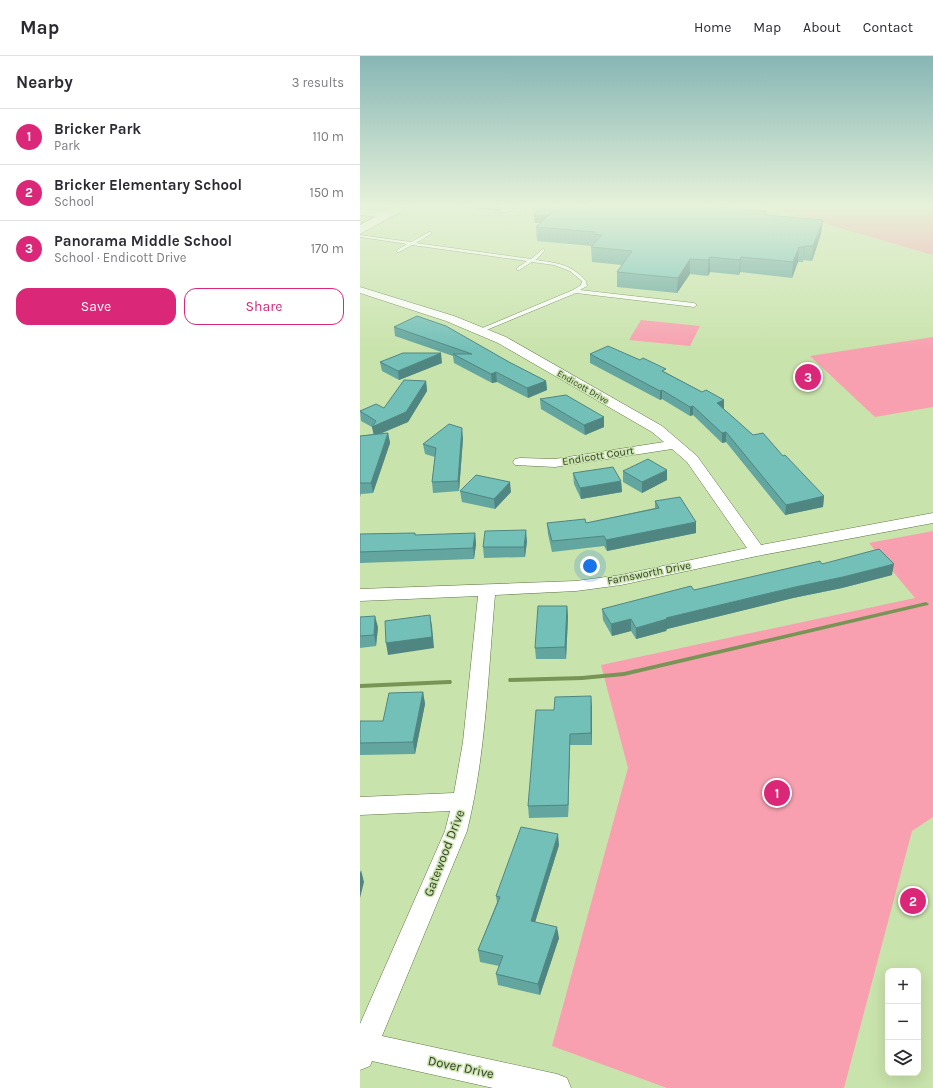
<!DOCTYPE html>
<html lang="en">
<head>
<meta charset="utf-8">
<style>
  body { margin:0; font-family:Karla,sans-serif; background:#f7f7f7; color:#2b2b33 }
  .controls { position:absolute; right:12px; bottom:12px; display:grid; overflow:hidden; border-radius:8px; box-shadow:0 4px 16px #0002 }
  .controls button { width:36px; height:36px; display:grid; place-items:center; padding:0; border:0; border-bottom:1px solid #e1e1e2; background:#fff; color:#2b2b33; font:20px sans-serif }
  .you { position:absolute; left:230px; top:510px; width:14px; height:14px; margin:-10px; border:3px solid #fff; border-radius:50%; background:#1a73e8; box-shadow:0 0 0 6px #1a73e833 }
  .badge { display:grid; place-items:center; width:26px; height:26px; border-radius:50%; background:#db2777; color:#fff; font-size:13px; font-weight:700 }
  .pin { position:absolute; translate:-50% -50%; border:2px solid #fff; box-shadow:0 1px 4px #0006 }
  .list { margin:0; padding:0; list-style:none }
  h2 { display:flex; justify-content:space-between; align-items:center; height:52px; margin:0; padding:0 16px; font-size:17px }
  h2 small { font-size:13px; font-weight:400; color:#7c7c81 }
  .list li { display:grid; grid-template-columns:26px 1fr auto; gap:12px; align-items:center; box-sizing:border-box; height:56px; padding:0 16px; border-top:1px solid #e1e1e2 }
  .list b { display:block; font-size:15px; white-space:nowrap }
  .list p { margin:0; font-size:13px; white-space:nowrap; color:#7c7c81 }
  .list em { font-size:13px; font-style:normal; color:#7c7c81 }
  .actions { display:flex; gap:8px; padding:12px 16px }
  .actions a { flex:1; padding:9px 0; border:1px solid #db2777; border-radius:12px; text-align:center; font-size:14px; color:#db2777 }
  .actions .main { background:#db2777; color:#fff }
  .icon { flex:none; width:22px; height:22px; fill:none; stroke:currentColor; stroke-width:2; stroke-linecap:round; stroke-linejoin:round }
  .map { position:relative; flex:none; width:573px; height:1032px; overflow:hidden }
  header { display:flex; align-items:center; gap:24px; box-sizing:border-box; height:56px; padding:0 20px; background:#fff; border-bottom:1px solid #e1e1e2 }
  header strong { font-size:19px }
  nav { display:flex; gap:22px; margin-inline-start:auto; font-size:14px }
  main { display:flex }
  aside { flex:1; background:#fff }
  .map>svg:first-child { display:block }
</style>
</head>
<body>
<header>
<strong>Map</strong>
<nav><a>Home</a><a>Map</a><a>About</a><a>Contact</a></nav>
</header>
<main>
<aside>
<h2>Nearby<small>3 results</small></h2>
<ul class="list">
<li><span class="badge">1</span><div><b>Bricker Park</b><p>Park</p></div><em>110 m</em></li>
<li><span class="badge">2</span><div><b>Bricker Elementary School</b><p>School</p></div><em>150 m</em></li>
<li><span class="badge">3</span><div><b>Panorama Middle School</b><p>School · Endicott Drive</p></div><em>170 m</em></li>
</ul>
<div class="actions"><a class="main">Save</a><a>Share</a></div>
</aside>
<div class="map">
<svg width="573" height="1032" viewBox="0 0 573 1032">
  <rect width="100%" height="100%" fill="#c9e3ac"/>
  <!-- green -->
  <g fill="#f8a0b0">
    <path d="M 404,150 L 573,150 L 573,199 Z"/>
    <path d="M 281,264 L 340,270 L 330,290 L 269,284 Z"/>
    <path d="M 573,281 L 573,351 L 515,361 L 450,300 Z"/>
    <path d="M 573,475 L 573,761 L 552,775 L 484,1032 L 307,1032 L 192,990 L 268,712 L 241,609 L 555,542 L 509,487 Z"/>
  </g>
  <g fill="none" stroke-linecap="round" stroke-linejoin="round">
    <!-- stream -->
    <g fill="#799555" fill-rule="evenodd">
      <path d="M 566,546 L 569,548 L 568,549 L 264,620 L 222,624 L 151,626 L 149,626 L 148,624 L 149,622 L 151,622 L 222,620 L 264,616 Z"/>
      <path d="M 89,624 L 91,624 L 92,626 L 91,628 L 89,628 L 0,632 L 0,628 Z"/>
    </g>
    <defs>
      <path id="lane" d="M 69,176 L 71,176 L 71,178 L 56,187 L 171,203 L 183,193 L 185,194 L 176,204 C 197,207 211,208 226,225 L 227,230 L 220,234 L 334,247 L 337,249 L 334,251 L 216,237 L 124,275 L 120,275 L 120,273 L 213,234 L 221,229 L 222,225 L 210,215 L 194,209 L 172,206 L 159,214 L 157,214 L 157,212 L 167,205 L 52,189 L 39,196 L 37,196 L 37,194 L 47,188 L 0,181 L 0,179 L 51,186 Z"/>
      <g id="street">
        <path d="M 146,150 L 157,150 L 147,156 L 141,156 L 140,154 Z"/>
        <path d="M 0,153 L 28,156 L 33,159 L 28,162 L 0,159 Z"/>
        <path d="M 0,231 L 94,260 L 146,281 L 302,370 L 337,400 L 401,489 L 573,457 L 573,467 L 397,500 L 261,529 L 216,535 L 135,539 C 128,618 126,698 107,775 L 22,980 L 197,1018 L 207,1022 L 211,1032 L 133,1032 L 12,1005 L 10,1010 L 0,1014 L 0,968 L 85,775 L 90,755 L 0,759 L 0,741 L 94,737 L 103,686 L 118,540 L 0,545 L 0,533 L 216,525 L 261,519 L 387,492 L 327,406 L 312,393 L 195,411 L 155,409 L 153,406 L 155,403 L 160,402 L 195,403 L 304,386 L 292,376 L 138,287 L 86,265 L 0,237 Z"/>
      </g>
      <path id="secondary" d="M 35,150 L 49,150 L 47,152 L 0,178 L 0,169 Z"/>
    </defs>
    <!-- lane casing -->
    <use href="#lane" stroke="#607644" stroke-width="1"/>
    <!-- street casing -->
    <use href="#street" stroke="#607644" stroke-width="1"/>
    <!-- secondary casing -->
    <use href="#secondary" stroke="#607644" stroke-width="1"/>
    <!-- lane -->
    <use href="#lane" fill="#fff" fill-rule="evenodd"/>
    <!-- street -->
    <use href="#street" fill="#fff" fill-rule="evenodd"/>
    <!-- secondary -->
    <use href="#secondary" fill="#fff" fill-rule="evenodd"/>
  </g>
  <!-- wall -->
  <g fill="#63a59f">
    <path d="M 92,150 L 141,150 L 141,152 L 139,155 Z"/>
    <path d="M 228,153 L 407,155 L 406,159 L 463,164 L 461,178 L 452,205 L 443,204 L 443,206 L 438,206 L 432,222 L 380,216 L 379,219 L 350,216 L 348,220 L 330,218 L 317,237 L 257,231 L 257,216 L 262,209 L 232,206 L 231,191 L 232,190 L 177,185 L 176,171 L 181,167 L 175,167 Z"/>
    <path d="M 34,271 L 149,306 L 186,325 L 187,334 L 168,342 L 137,326 L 132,327 L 94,307 L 93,300 L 35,280 Z"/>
    <path d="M 230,298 L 305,316 L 342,336 L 364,344 L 364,353 L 393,379 L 423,400 L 464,440 L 463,451 L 425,459 L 366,386 L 362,387 L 333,359 L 330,360 L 302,343 L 300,344 L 230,307 Z"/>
    <path d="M 20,306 L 82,307 L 39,324 L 22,315 Z"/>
    <path d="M 66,325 L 67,335 L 48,366 L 20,378 L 28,377 L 30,387 L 13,437 L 1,438 L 0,441 L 0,380 L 14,378 L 12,371 L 1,365 L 0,355 L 24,352 Z"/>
    <path d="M 180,343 L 244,371 L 225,379 L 181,353 Z"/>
    <path d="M 103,382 L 99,435 L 73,437 L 72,426 L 75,401 L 65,398 L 63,388 Z"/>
    <path d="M 263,415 L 307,424 L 282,437 L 263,426 Z"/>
    <path d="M 213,417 L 261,425 L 262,436 L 221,443 L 214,428 Z"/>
    <path d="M 100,435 L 151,436 L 135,453 L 102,446 Z"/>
    <path d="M 295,445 L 336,466 L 336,477 L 247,495 L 244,490 L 192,496 L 188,478 L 187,467 L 226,467 L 295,452 Z"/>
    <path d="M 115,477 L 116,488 L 114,503 L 0,507 L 0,478 L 55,479 Z"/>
    <path d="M 167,485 L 165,501 L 124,502 L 123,491 Z"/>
    <path d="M 462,508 L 532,519 L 482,532 L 433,542 L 307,573 L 306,575 L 276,583 L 271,575 L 252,580 L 243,564 L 242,553 Z"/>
    <path d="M 207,550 L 208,561 L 206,603 L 176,603 L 175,592 Z"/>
    <path d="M 0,561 L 18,571 L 16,590 L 0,592 Z"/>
    <path d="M 63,636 L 65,648 L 55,698 L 0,699 L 0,665 L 23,665 Z"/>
    <path d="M 232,651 L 232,689 L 210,689 L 208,761 L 169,762 L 168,750 L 194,654 Z"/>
    <path d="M 199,789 L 175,866 L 199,882 L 180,939 L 138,929 L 136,918 L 139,910 L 120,906 L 118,894 L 137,846 L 136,840 Z"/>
  </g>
  <!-- shaded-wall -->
  <g fill="#508682">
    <path d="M 138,150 L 141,150 L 141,152 L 139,155 Z"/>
    <path d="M 197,158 L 197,166 L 175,167 L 174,160 Z"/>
    <path d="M 463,164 L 461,178 L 452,205 L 453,190 Z"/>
    <path d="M 445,190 L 443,204 L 443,206 L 444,191 Z"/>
    <path d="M 439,191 L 438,206 L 432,222 L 433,206 Z"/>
    <path d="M 350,201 L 350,216 L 348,220 L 348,204 Z"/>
    <path d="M 381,201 L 380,216 L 379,219 L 380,204 Z"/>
    <path d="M 330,203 L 330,218 L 317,237 L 318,222 Z"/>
    <path d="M 81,297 L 82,307 L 39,324 L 38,315 Z"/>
    <path d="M 136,316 L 137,326 L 132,327 L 131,318 Z"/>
    <path d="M 66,325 L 67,335 L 48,366 L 14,380 L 12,371 Z"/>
    <path d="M 186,325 L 187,334 L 168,342 L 167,332 Z"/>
    <path d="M 302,334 L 302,343 L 300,344 L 300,335 Z"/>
    <path d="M 364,344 L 364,354 L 357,347 Z"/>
    <path d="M 333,350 L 333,359 L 330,360 L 330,351 Z"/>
    <path d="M 244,361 L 244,371 L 225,379 L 224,369 Z"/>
    <path d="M 102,372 L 103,382 L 99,435 L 98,425 Z"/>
    <path d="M 366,376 L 366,386 L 362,387 L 362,377 Z"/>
    <path d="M 28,377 L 30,387 L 13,437 L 11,427 Z"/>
    <path d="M 307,414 L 307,424 L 282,437 L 282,426 Z"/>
    <path d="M 261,425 L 262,436 L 221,443 L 220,432 Z"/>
    <path d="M 150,426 L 151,436 L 135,453 L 134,443 Z"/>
    <path d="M 464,440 L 463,451 L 425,459 L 426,449 Z"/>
    <path d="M 336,466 L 336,477 L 247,495 L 246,484 Z"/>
    <path d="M 166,474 L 167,485 L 165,501 L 164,491 Z"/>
    <path d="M 115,477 L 116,488 L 114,503 L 113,492 Z"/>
    <path d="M 534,508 L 532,519 L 482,532 L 433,542 L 307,573 L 306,575 L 276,583 L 276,572 L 306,562 Z"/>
    <path d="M 207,550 L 208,561 L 206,603 L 205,591 Z"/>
    <path d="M 70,559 L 72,570 L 74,592 L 28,599 L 26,587 Z"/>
    <path d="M 15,560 L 18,571 L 16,590 L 14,579 Z"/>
    <path d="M 271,563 L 271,575 L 252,580 L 251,568 Z"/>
    <path d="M 63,636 L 65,648 L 55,698 L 53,686 Z"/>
    <path d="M 231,640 L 232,651 L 232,689 L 231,677 Z"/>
    <path d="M 210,678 L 210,689 L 208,761 L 208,749 Z"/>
    <path d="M 198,778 L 199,789 L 172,876 L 171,865 Z"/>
    <path d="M 1,814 L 4,826 L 0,842 L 0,817 Z"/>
    <path d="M 197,871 L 199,882 L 180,939 L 178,928 Z"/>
  </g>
  <!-- building -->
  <g fill="#73c0b9" stroke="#508682">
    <path d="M 179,150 L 199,150 L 189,159 L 174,160 Z"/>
    <path d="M 199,150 L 214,150 L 228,153 L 231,150 L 342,150 L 407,155 L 405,159 L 463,164 L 453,190 L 445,190 L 444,191 L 439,191 L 433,206 L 381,201 L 380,204 L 350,201 L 348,204 L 330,203 L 318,222 L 257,216 L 272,195 L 231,191 L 242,179 L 234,178 L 235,176 L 176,171 Z"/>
    <path d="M 57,260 L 86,270 L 149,306 L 186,325 L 167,332 L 136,316 L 131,318 L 93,298 L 112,298 L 34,271 Z"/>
    <path d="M 248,290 L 280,304 L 283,302 L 306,313 L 302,315 L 342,336 L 346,334 L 364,344 L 357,347 L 393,379 L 403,377 L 423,400 L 425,399 L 464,440 L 426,449 L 366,376 L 362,377 L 333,350 L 330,351 L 302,334 L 300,335 L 230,298 Z"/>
    <path d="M 43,297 L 81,297 L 38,315 L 20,306 Z"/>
    <path d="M 44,324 L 66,325 L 46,356 L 12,371 L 16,365 L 0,355 L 16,348 L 24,352 Z"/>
    <path d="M 206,339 L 244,361 L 224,369 L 180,343 Z"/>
    <path d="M 89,368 L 102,372 L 98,425 L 72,426 L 76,392 L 63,388 Z"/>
    <path d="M 28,377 L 11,427 L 0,427 L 0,380 Z"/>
    <path d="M 288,403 L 307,414 L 282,426 L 263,415 Z"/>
    <path d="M 253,411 L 261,425 L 220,432 L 213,417 Z"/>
    <path d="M 116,419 L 150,426 L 134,443 L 100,435 Z"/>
    <path d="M 320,441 L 336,466 L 246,484 L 244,480 L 192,485 L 187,467 L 225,463 L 226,467 L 299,452 L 295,445 Z"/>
    <path d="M 166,474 L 164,491 L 123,491 L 125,475 Z"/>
    <path d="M 55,477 L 55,479 L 115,477 L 113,492 L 0,496 L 0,478 Z"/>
    <path d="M 519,493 L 534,508 L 483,521 L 435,531 L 306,562 L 307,563 L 276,572 L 271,563 L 251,568 L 242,553 L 331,530 L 334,534 L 460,505 L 462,508 Z"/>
    <path d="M 178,550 L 207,550 L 205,591 L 175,592 Z"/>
    <path d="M 70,559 L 72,581 L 26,587 L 25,565 Z"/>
    <path d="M 15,560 L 14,579 L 0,580 L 0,561 Z"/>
    <path d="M 63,636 L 53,686 L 0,687 L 0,665 L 23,665 L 29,637 Z"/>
    <path d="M 231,640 L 231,677 L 210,678 L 208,749 L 168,750 L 176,654 L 194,654 L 195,641 Z"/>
    <path d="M 161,771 L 198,778 L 171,865 L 197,871 L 178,928 L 136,918 L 143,900 L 118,894 L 140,841 L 136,840 Z"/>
  </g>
  <!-- sky -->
  <linearGradient id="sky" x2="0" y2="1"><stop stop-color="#87b6b5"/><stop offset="0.51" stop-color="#e7f2da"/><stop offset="1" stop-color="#e7f2da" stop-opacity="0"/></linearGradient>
  <rect width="573" height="294" fill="url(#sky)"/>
  <g text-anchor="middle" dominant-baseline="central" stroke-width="3" stroke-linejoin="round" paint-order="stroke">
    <!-- far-street labels -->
    <g font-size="9" fill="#36402a" stroke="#c9e3ac">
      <text transform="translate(223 331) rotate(30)">Endicott Drive</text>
    </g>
    <!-- street labels -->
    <g font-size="11" fill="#36402a" stroke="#c9e3ac">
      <text transform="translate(238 400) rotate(-9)">Endicott Court</text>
      <text transform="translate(289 517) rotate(-11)">Farnsworth Drive</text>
    </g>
    <!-- near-street labels -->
    <g font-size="13" fill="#36402a" stroke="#c9e3ac">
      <text transform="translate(84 797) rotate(-69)">Gatewood Drive</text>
      <text transform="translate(101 1011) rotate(12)">Dover Drive</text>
    </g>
  </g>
</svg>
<div class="controls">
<button>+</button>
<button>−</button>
<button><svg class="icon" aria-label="layers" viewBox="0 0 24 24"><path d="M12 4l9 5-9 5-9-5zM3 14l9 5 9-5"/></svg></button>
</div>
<div class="you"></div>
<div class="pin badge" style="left:417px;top:737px">1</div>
<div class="pin badge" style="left:553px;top:845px">2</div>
<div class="pin badge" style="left:448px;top:321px">3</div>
</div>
</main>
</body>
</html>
